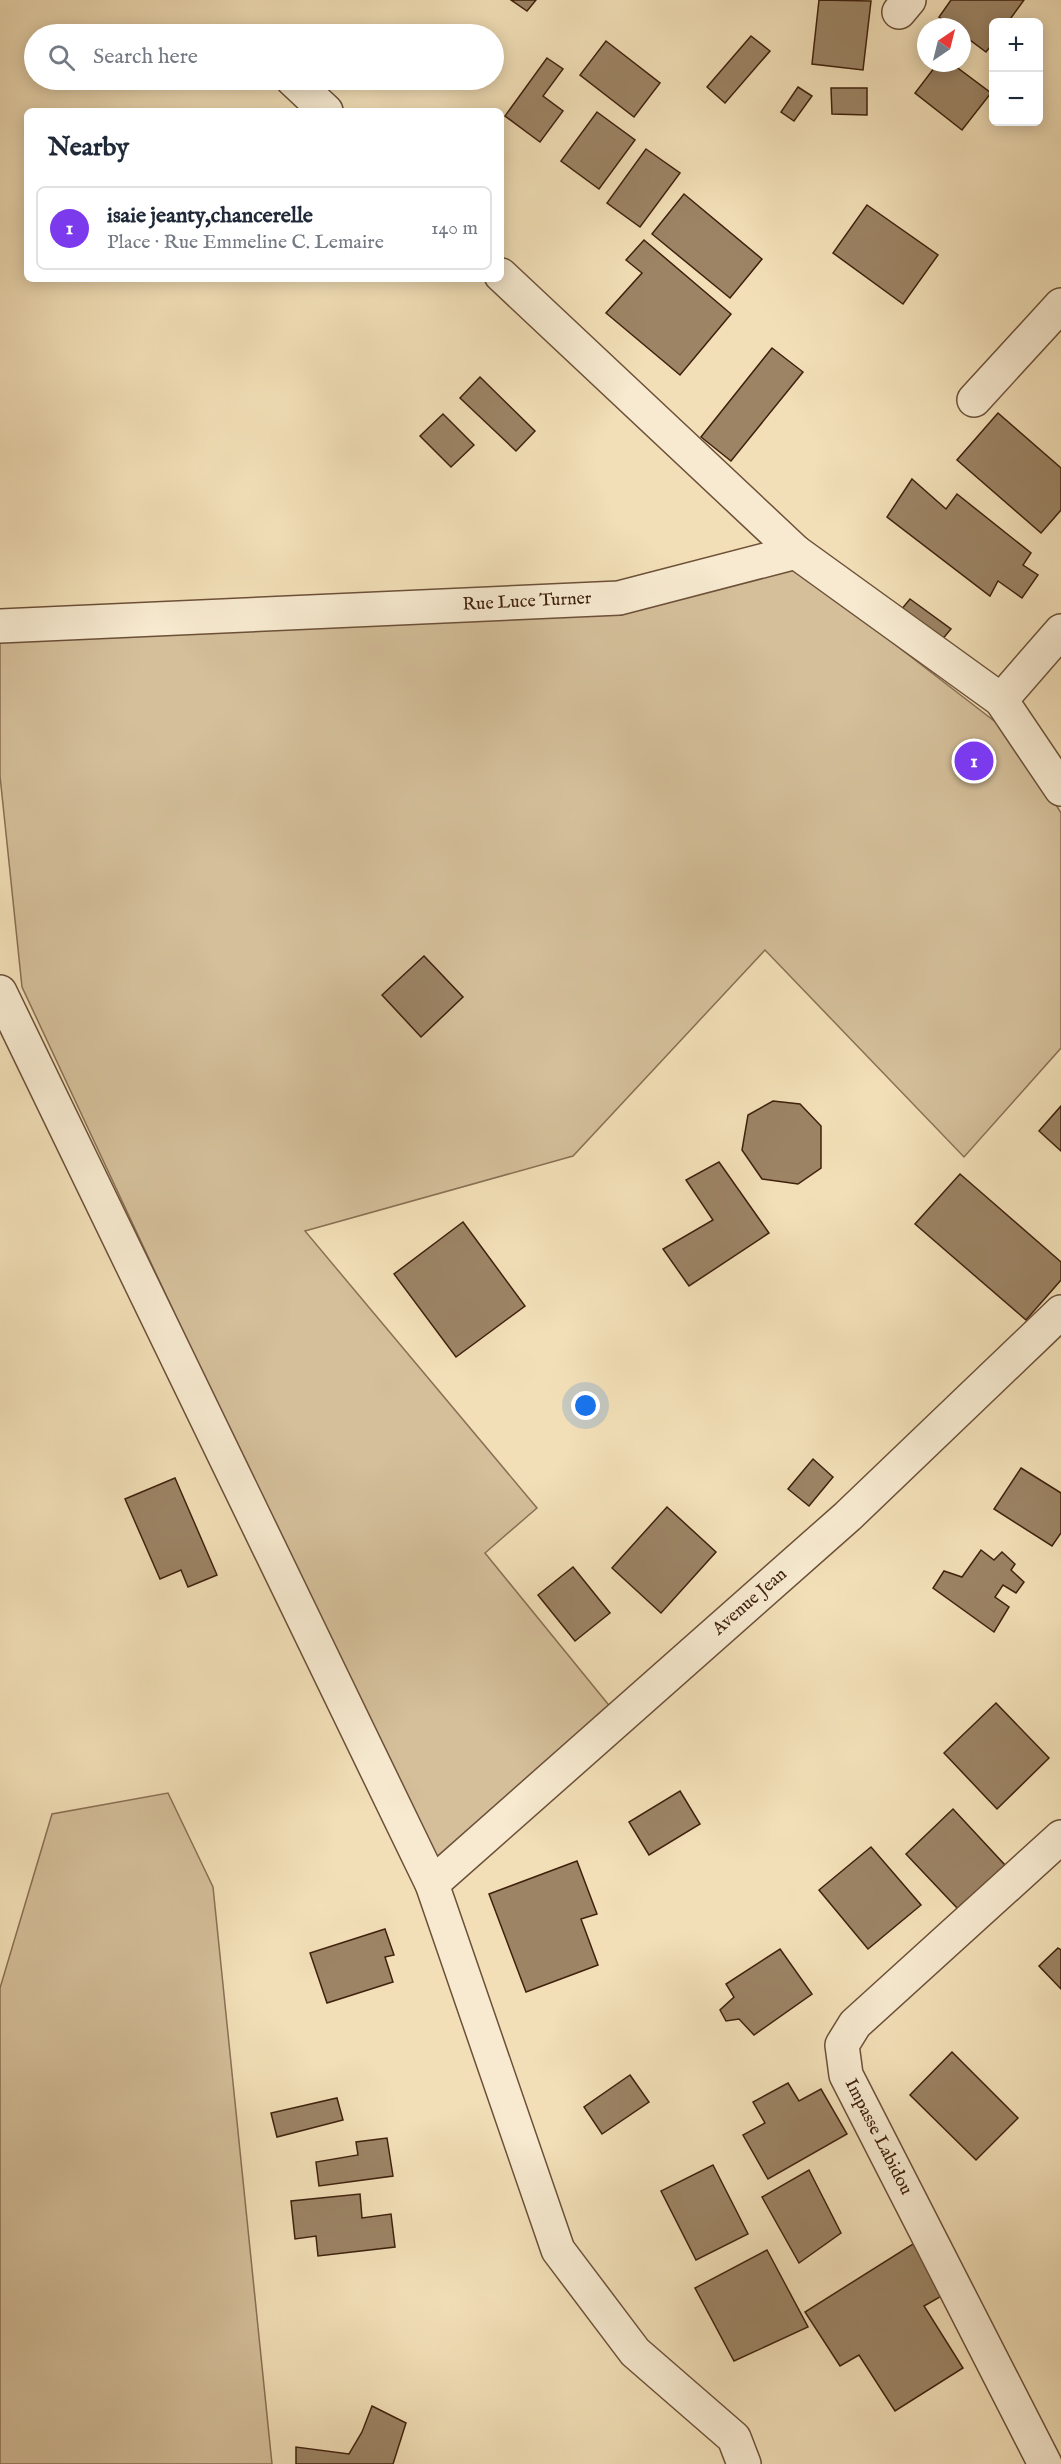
<!DOCTYPE html>
<html lang="en">
<head>
<meta charset="utf-8">
<style>
  body { margin:0; font-family:"IM FELL English",serif; background:#f6f6f7; color:#1f2937 }
  .controls { position:absolute; right:18px; top:18px; display:grid; overflow:hidden; border-radius:9px; box-shadow:0 3px 15px #0003 }
  .controls button { width:54px; height:54px; display:grid; place-items:center; padding:0; border:0; border-bottom:2px solid #e0e1e3; background:#fff; color:#1f2937; font:30px sans-serif }
  .compass { position:absolute; left:917px; top:18px; width:54px; height:54px; border-radius:50%; background:#fff; box-shadow:0 3px 15px #0003; rotate:35deg }
  .you { position:absolute; left:586px; top:1406px; width:21px; height:21px; margin:-15px; border:4px solid #fff; border-radius:50%; background:#1a73e8; box-shadow:0 0 0 9px #1a73e833 }
  .badge { display:grid; place-items:center; width:39px; height:39px; border-radius:50%; background:#7c3aed; color:#fff; font-size:20px; font-weight:700 }
  .pin { position:absolute; translate:-50% -50%; border:3px solid #fff; box-shadow:0 2px 6px #0006 }
  .list { margin:0; padding:0; list-style:none }
  h2 { display:flex; justify-content:space-between; align-items:center; height:78px; margin:0; padding:0 24px; font-size:26px }
  h2 small { font-size:20px; font-weight:400; color:#747a83 }
  .list li { display:grid; grid-template-columns:39px 1fr auto; gap:18px; align-items:center; box-sizing:border-box; height:84px; margin:0 12px 12px; padding:0 12px; border:2px solid #e0e1e3; border-radius:9px }
  .list b { display:block; font-size:22px; white-space:nowrap }
  .list p { margin:0; font-size:20px; white-space:nowrap; color:#747a83 }
  .list em { font-size:20px; font-style:normal; color:#747a83 }
  .icon { flex:none; width:33px; height:33px; fill:none; stroke:currentColor; stroke-width:2; stroke-linecap:round; stroke-linejoin:round }
  .map { position:relative; flex:none; width:1061px; height:2464px; overflow:hidden }
  .search { position:absolute; background:#fff; box-shadow:0 3px 15px #0003; left:24px; top:24px; width:480px; height:66px; display:flex; align-items:center; gap:15px; box-sizing:border-box; padding:0 21px; border-radius:33px; color:#747a83; font-size:22px }
  .panel { position:absolute; background:#fff; box-shadow:0 3px 15px #0003; left:24px; top:108px; width:480px; height:174px; border-radius:9px }
  .map>svg:first-child { display:block }
</style>
</head>
<body>
<div class="map">
<svg width="1061" height="2464" viewBox="0 0 1061 2464">
  <rect width="100%" height="100%" fill="#f2dfb7"/>
  <filter id="stains"><feTurbulence type="fractalNoise" baseFrequency=".00333" numOctaves="4"/><feColorMatrix values="0 0 0 0 .2 0 0 0 0 .09 0 0 0 0 .02 0 0 0 .5 -.17"/></filter>
  <radialGradient id="worn" r=".72"><stop offset=".6" stop-color="#630" stop-opacity="0"/><stop offset="1" stop-color="#630" stop-opacity=".3"/></radialGradient>
  <!-- green -->
  <g fill="#d4bf9a" stroke="#8a7054" stroke-width="1.5">
    <path d="M 797,569 L 1015,737 L 1061,813 L 1061,1048 L 964,1157 L 765,950 L 573,1156 L 305,1231 L 537,1508 L 485,1553 L 612,1709 L 431,1862 L 22,987 L 0,776 L 0,641 L 627,613 Z"/>
    <path d="M 168,1793 L 213,1887 L 272,2464 L 0,2464 L 0,1988 L 52,1814 Z"/>
  </g>
  <!-- building -->
  <g fill="#9c8465" stroke="#3f210d" stroke-width="1.5">
    <path d="M 511,0 L 536,0 L 527,11 Z"/>
    <path d="M 819,0 L 871,1 L 863,70 L 812,64 Z"/>
    <path d="M 951,0 L 1024,0 L 1008,22 L 994,22 L 994,42 L 986,52 L 962,34 L 962,27 L 953,27 L 939,17 Z"/>
    <path d="M 751,36 L 770,51 L 725,103 L 707,87 Z"/>
    <path d="M 606,41 L 660,83 L 634,117 L 580,75 Z"/>
    <path d="M 547,58 L 563,69 L 543,96 L 563,111 L 540,142 L 505,116 Z"/>
    <path d="M 938,63 L 951,63 L 991,93 L 962,130 L 915,93 Z"/>
    <path d="M 798,87 L 812,96 L 794,121 L 781,112 Z"/>
    <path d="M 831,88 L 867,88 L 867,115 L 832,114 Z"/>
    <path d="M 597,112 L 635,140 L 599,189 L 561,161 Z"/>
    <path d="M 646,149 L 680,173 L 640,227 L 607,203 Z"/>
    <path d="M 684,194 L 762,259 L 730,298 L 652,234 Z"/>
    <path d="M 867,205 L 938,255 L 903,304 L 833,253 Z"/>
    <path d="M 644,240 L 731,314 L 680,375 L 606,313 L 642,273 L 626,260 Z"/>
    <path d="M 772,348 L 803,372 L 731,461 L 701,437 Z"/>
    <path d="M 480,377 L 535,431 L 516,451 L 460,398 Z"/>
    <path d="M 998,413 L 1061,468 L 1061,510 L 1041,533 L 957,460 Z"/>
    <path d="M 443,414 L 474,445 L 451,467 L 420,436 Z"/>
    <path d="M 912,479 L 946,509 L 957,494 L 1031,553 L 1023,565 L 1038,575 L 1022,598 L 998,581 L 990,596 L 887,517 Z"/>
    <path d="M 910,599 L 951,629 L 941,641 L 900,611 Z"/>
    <path d="M 972,756 L 980,762 L 977,766 L 969,761 Z"/>
    <path d="M 424,956 L 463,997 L 421,1037 L 382,995 Z"/>
    <path d="M 773,1101 L 800,1104 L 821,1126 L 821,1168 L 798,1184 L 762,1179 L 742,1150 L 748,1115 Z"/>
    <path d="M 1061,1106 L 1061,1151 L 1039,1131 Z"/>
    <path d="M 719,1162 L 769,1233 L 689,1286 L 663,1249 L 713,1220 L 686,1180 Z"/>
    <path d="M 960,1174 L 1061,1262 L 1061,1280 L 1026,1320 L 915,1224 Z"/>
    <path d="M 463,1222 L 525,1306 L 456,1357 L 394,1274 Z"/>
    <path d="M 813,1459 L 833,1477 L 809,1506 L 788,1489 Z"/>
    <path d="M 1021,1468 L 1061,1493 L 1061,1533 L 1052,1546 L 994,1509 Z"/>
    <path d="M 175,1478 L 217,1575 L 188,1587 L 181,1570 L 160,1579 L 125,1499 Z"/>
    <path d="M 667,1507 L 716,1552 L 661,1613 L 612,1568 Z"/>
    <path d="M 981,1550 L 994,1560 L 1002,1552 L 1015,1564 L 1011,1570 L 1024,1582 L 1016,1593 L 1003,1585 L 995,1597 L 1009,1607 L 994,1632 L 933,1588 L 944,1571 L 962,1577 Z"/>
    <path d="M 573,1567 L 610,1613 L 575,1641 L 538,1595 Z"/>
    <path d="M 996,1703 L 1049,1758 L 997,1809 L 944,1753 Z"/>
    <path d="M 680,1791 L 700,1824 L 649,1855 L 629,1822 Z"/>
    <path d="M 953,1809 L 1005,1865 L 958,1909 L 906,1854 Z"/>
    <path d="M 871,1847 L 921,1905 L 868,1949 L 819,1890 Z"/>
    <path d="M 577,1861 L 597,1914 L 581,1919 L 598,1965 L 526,1992 L 489,1894 Z"/>
    <path d="M 385,1929 L 394,1955 L 385,1957 L 393,1982 L 327,2003 L 310,1953 Z"/>
    <path d="M 1058,1948 L 1061,1950 L 1061,1989 L 1039,1966 Z"/>
    <path d="M 780,1949 L 812,1994 L 754,2035 L 739,2019 L 726,2021 L 720,2010 L 734,1997 L 726,1984 Z"/>
    <path d="M 952,2052 L 1018,2118 L 976,2160 L 910,2095 Z"/>
    <path d="M 630,2075 L 649,2102 L 602,2134 L 584,2107 Z"/>
    <path d="M 788,2083 L 799,2101 L 821,2089 L 847,2134 L 768,2179 L 743,2135 L 765,2123 L 753,2102 Z"/>
    <path d="M 337,2098 L 343,2120 L 277,2137 L 271,2113 Z"/>
    <path d="M 387,2138 L 393,2176 L 319,2186 L 316,2162 L 358,2155 L 356,2142 Z"/>
    <path d="M 713,2165 L 748,2234 L 696,2260 L 661,2191 Z"/>
    <path d="M 809,2170 L 841,2233 L 799,2263 L 762,2197 Z"/>
    <path d="M 360,2194 L 362,2218 L 391,2214 L 395,2247 L 318,2256 L 316,2236 L 295,2239 L 291,2201 Z"/>
    <path d="M 913,2244 L 945,2294 L 924,2306 L 963,2368 L 895,2411 L 859,2355 L 840,2366 L 805,2312 Z"/>
    <path d="M 767,2250 L 808,2327 L 734,2361 L 695,2288 Z"/>
    <path d="M 372,2406 L 406,2423 L 393,2464 L 296,2464 L 296,2447 L 349,2454 L 362,2432 Z"/>
  </g>
  <g fill="none" stroke-linecap="round" stroke-linejoin="round">
    <defs>
      <g id="minor">
        <path d="M 899,12 L 909,0"/>
        <path d="M 293,80 L 326,111"/>
        <path d="M 501,275 L 796,552"/>
        <path d="M 974,400 L 1061,305"/>
        <path d="M 0,626 L 619,598 L 796,552 L 1001,700"/>
        <path d="M 1061,631 L 1001,700 L 1061,789"/>
        <path d="M 0,992 L 432,1884 L 558,2250 L 635,2352 L 734,2438 L 744,2464"/>
        <path d="M 432,1884 L 848,1516 L 1061,1312"/>
        <path d="M 1045,2464 L 846,2075 L 842,2045 L 855,2024 L 1061,1837"/>
      </g>
    </defs>
    <!-- minor casing -->
    <use href="#minor" stroke="#6c5038" stroke-width="36"/>
    <!-- minor -->
    <use href="#minor" stroke="#f7ead0" stroke-width="33"/>
  </g>
  <g text-anchor="middle" dominant-baseline="central" stroke-width="4.5" stroke-linejoin="round" paint-order="stroke">
    <!-- street labels -->
    <g font-size="18" fill="#3f210d" stroke="#f7ead0">
      <text transform="translate(527 602) rotate(-3)">Rue Luce Turner</text>
      <text transform="translate(750 1602) rotate(-41)">Avenue Jean</text>
      <text transform="translate(878 2137) rotate(63)">Impasse Labidou</text>
    </g>
  </g>
  <rect width="100%" height="100%" filter="url(#stains)"/>
  <rect width="100%" height="100%" fill="url(#worn)"/>
</svg>
<div class="controls">
<button>+</button>
<button>−</button>
</div>
<svg class="compass" viewBox="-18 -18 36 36"><path d="M0-13l5 13h-10z" fill="#e53935"/><path d="M0 13l5-13h-10z" fill="#747a83"/></svg>
<div class="you"></div>
<div class="pin badge" style="left:974px;top:761px">1</div>
<div class="search"><svg class="icon" aria-label="search" viewBox="0 0 24 24"><circle cx="10" cy="10" r="6"/><path d="M15 15l6 6"/></svg>Search here</div>
<section class="panel">
<h2>Nearby<small></small></h2>
<ul class="list">
<li><span class="badge">1</span><div><b>isaie jeanty,chancerelle</b><p>Place · Rue Emmeline C. Lemaire</p></div><em>140 m</em></li>
</ul>
</section>
</div>
</body>
</html>
